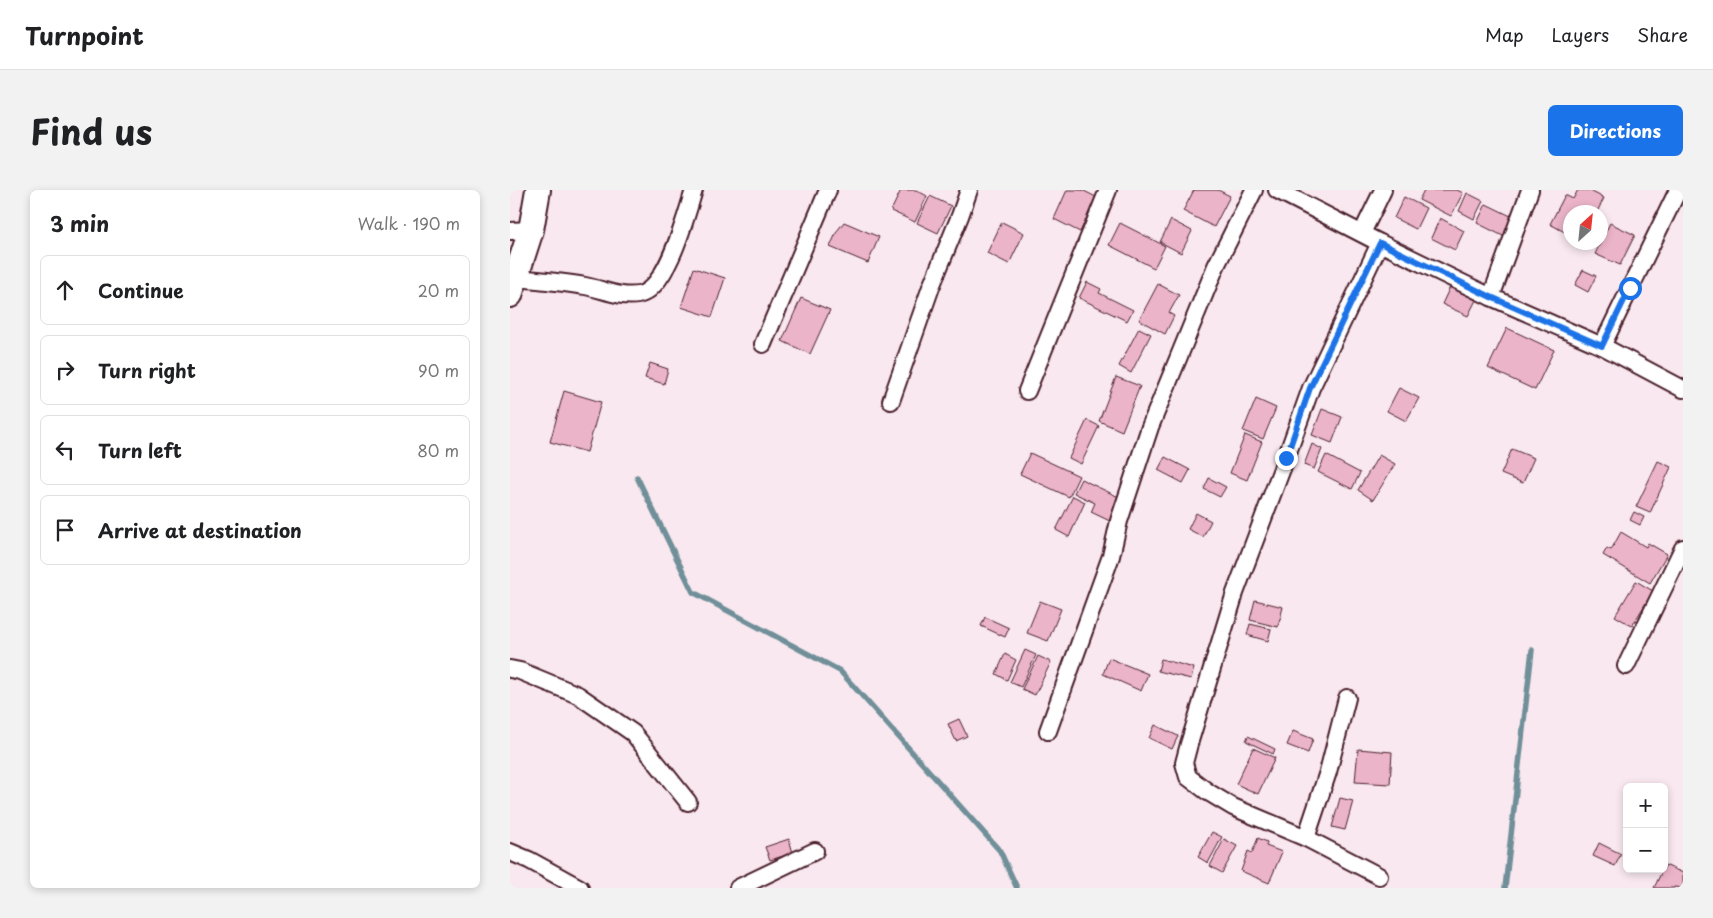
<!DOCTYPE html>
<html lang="en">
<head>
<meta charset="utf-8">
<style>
  body { margin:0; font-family:"Playpen Sans",sans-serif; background:#f2f2f2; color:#202124 }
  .controls { position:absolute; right:15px; bottom:15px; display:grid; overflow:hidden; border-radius:8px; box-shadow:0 2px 8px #0003 }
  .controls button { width:45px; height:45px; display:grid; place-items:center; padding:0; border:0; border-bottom:1px solid #e0e0e0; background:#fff; color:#202124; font:25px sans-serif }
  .compass { position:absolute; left:1053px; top:15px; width:45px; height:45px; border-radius:50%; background:#fff; box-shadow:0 2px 8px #0003; rotate:27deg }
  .stop { position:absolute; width:15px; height:15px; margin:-11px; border:4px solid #1a73e8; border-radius:50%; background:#fff }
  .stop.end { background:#1a73e8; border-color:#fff; box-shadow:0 1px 5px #0008 }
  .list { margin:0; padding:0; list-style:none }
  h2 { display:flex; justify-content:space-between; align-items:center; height:65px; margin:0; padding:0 20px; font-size:21px }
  h2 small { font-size:16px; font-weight:400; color:#757577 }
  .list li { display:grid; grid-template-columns:32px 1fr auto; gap:15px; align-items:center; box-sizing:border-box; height:70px; margin:0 10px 10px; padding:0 10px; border:1px solid #e0e0e0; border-radius:8px }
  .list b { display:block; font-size:19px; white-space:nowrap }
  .list em { font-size:16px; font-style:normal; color:#757577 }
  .icon { flex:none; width:28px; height:28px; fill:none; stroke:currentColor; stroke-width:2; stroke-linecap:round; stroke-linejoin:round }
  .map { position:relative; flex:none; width:1173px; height:698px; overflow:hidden; border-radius:8px }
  header { display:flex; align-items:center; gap:30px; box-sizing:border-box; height:70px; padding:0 25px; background:#fff; border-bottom:1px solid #e0e0e0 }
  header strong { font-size:24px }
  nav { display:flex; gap:28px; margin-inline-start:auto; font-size:18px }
  .intro { display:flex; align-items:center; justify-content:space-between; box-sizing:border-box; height:120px; padding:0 30px }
  h1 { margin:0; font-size:35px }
  .button { padding:12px 22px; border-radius:8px; background:#1a73e8; color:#fff; font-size:18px; font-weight:700 }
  main { display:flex; gap:30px; padding:0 30px }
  aside { flex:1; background:#fff; border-radius:8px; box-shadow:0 2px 8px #0003 }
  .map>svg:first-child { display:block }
</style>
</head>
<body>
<header>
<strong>Turnpoint</strong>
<nav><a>Map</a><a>Layers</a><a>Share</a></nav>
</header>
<div class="intro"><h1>Find us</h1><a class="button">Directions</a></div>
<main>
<aside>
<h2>3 min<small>Walk · 190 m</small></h2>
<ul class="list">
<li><svg class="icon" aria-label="ahead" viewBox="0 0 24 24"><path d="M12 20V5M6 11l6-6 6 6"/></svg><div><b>Continue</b></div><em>20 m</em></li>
<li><svg class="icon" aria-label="right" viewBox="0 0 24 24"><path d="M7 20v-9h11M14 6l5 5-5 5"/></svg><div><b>Turn right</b></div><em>90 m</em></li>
<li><svg class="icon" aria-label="left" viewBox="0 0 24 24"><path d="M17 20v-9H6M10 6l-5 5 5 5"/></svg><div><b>Turn left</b></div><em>80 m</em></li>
<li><svg class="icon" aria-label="arrive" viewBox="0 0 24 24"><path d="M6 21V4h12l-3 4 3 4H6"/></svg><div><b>Arrive at destination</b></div></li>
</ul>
</aside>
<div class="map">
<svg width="1173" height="698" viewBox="0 0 1173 698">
  <rect width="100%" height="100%" fill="#f9e8ef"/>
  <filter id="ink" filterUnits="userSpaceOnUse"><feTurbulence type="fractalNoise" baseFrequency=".02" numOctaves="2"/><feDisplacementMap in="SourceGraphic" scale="10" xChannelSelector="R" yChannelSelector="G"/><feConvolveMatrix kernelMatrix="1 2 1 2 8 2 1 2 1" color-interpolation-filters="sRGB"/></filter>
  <g filter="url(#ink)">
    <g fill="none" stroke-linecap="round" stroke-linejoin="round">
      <!-- stream -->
      <g stroke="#6f8f99" stroke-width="5.5">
        <path d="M 127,287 L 183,402 L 330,481 L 490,661 L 507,698"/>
        <path d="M 995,698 L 1022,460"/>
      </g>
    </g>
    <!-- building -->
    <g fill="#ebb4c9" stroke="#4a1f2b">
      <path d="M 391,0 L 406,0 L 417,6 L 405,32 L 381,21 Z"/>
      <path d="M 557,0 L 572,0 L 586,7 L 570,42 L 544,29 Z"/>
      <path d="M 684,0 L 708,0 L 720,6 L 704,37 L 673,21 Z"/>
      <path d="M 914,0 L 947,0 L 953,3 L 941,26 L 909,10 Z"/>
      <path d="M 1068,0 L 1078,0 L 1094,8 L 1087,22 L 1060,22 L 1060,45 L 1040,34 L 1055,5 L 1063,9 Z"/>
      <path d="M 957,3 L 973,11 L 964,29 L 949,21 Z"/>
      <path d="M 420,6 L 441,16 L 428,43 L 407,33 Z"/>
      <path d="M 894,7 L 916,18 L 906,39 L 884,28 Z"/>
      <path d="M 976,14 L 1009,30 L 999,49 L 967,33 Z"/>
      <path d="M 930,28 L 954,41 L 945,60 L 921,48 Z"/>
      <path d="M 661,30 L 682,41 L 671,63 L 650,52 Z"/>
      <path d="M 334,32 L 369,47 L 358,73 L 320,57 L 327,41 Z"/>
      <path d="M 492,32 L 514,43 L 499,74 L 477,63 Z"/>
      <path d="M 610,33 L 655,56 L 644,78 L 599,55 Z"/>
      <path d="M 1100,33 L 1125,45 L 1110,75 L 1085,64 Z"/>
      <path d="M 184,78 L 215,88 L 202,127 L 171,117 Z"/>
      <path d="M 1073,80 L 1086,86 L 1078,102 L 1065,95 Z"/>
      <path d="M 577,92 L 591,99 L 589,103 L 623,120 L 617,131 L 569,108 Z"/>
      <path d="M 648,94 L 669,105 L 659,123 L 664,126 L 655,144 L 629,130 Z"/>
      <path d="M 940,97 L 966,110 L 958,126 L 932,114 Z"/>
      <path d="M 291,108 L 320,120 L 300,164 L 272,151 Z"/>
      <path d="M 629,138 L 641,144 L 621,183 L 609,176 Z"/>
      <path d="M 997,138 L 1044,160 L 1025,200 L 978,178 Z"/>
      <path d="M 140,173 L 158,179 L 154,194 L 135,188 Z"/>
      <path d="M 606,187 L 630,196 L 612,241 L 589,231 Z"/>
      <path d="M 889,198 L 909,208 L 896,231 L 877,221 Z"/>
      <path d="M 54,201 L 91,212 L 77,262 L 40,252 Z"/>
      <path d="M 746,209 L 766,218 L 753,249 L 733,241 Z"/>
      <path d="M 812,219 L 832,227 L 822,253 L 802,245 Z"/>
      <path d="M 577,230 L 589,236 L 571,274 L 559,268 Z"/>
      <path d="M 735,245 L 752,252 L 737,290 L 720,283 Z"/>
      <path d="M 802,254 L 812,259 L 804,279 L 794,275 Z"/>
      <path d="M 1002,259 L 1024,268 L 1013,293 L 991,284 Z"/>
      <path d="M 520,263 L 569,286 L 559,307 L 510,284 Z"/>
      <path d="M 816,265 L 850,283 L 842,299 L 808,282 Z"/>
      <path d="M 869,265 L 885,274 L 863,310 L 848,300 Z"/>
      <path d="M 655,267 L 680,280 L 673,293 L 648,280 Z"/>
      <path d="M 1148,271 L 1161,277 L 1140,323 L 1126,317 Z"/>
      <path d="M 699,288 L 716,297 L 710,307 L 694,299 Z"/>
      <path d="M 571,289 L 615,310 L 604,333 L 581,322 L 585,313 L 564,303 Z"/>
      <path d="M 563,306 L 575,312 L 559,347 L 546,340 Z"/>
      <path d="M 1124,322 L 1134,327 L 1130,335 L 1120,330 Z"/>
      <path d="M 686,323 L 701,331 L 693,347 L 678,339 Z"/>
      <path d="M 1111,342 L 1136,357 L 1138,353 L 1157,364 L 1140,393 L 1093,365 L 1097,358 L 1101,360 Z"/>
      <path d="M 1126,391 L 1143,401 L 1122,436 L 1105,426 Z"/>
      <path d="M 745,410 L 773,417 L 768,437 L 740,430 Z"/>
      <path d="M 530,411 L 551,419 L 538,451 L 517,443 Z"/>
      <path d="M 475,427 L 499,438 L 495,447 L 471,436 Z"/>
      <path d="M 740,434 L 761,439 L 758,451 L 737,445 Z"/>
      <path d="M 515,460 L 526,465 L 511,497 L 500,492 Z"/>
      <path d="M 495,464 L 506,470 L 497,490 L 486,484 Z"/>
      <path d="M 528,466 L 541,472 L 525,505 L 512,499 Z"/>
      <path d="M 599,468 L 638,484 L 631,501 L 593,484 Z"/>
      <path d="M 651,469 L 684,478 L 681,489 L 648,481 Z"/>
      <path d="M 449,529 L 457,546 L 446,551 L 438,534 Z"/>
      <path d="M 645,535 L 668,546 L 662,559 L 639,548 Z"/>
      <path d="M 783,541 L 803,549 L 798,563 L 777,555 Z"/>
      <path d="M 738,546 L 765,559 L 763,564 L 736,551 Z"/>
      <path d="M 743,558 L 765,568 L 748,604 L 726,594 Z"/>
      <path d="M 848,559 L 882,562 L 880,594 L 845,592 Z"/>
      <path d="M 830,608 L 843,611 L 835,640 L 822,637 Z"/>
      <path d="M 702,642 L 712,647 L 698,673 L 688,667 Z"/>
      <path d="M 748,648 L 757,652 L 756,656 L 772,662 L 759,693 L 731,681 L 738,661 L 742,663 Z"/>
      <path d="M 279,649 L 283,663 L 260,670 L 255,657 Z"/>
      <path d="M 714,649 L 727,656 L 712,683 L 700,676 Z"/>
      <path d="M 1089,653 L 1111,664 L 1105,676 L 1083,666 Z"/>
      <path d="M 1155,675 L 1173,683 L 1173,698 L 1164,697 L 1164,698 L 1144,698 L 1153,679 L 1154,679 Z"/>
    </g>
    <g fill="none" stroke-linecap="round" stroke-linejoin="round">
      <defs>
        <g id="street">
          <path d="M 767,0 L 870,53 L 981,107 L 1092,156 L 1173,199"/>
          <path d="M 0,41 L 21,40"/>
          <path d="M 852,43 L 873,0"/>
          <path d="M 6,88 C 29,90 52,92 75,96 C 92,99 110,108 128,105 C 157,100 176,26 184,0"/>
          <path d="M 981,107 L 1020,0"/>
          <path d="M 253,154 L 318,0"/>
          <path d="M 1092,156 L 1168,0"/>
          <path d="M 517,201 L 598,0"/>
          <path d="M 381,211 L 421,97 L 450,26 L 459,0"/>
          <path d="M 1116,476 L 1173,358"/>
          <path d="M 0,479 L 10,481 L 68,505 L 123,543 L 178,612"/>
          <path d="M 538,541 L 601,366 L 609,331 L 640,237 L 706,76 L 744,0"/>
          <path d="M 796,648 L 818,582 L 837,508"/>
          <path d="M 0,662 L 19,670 L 70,698"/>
          <path d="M 869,686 L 796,648 L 723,617 L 698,602 L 678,587 L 674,573 L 679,554 L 725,403 L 776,268 L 801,198 L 870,53"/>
          <path d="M 228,698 L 305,661"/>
        </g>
        <path id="secondary" d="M 0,105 L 21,40 L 28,0"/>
      </defs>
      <!-- street casing -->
      <use href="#street" stroke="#4a1f2b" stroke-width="20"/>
      <!-- secondary casing -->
      <use href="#secondary" stroke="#4a1f2b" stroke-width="28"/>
      <!-- street -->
      <use href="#street" stroke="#fff" stroke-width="16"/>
      <!-- secondary -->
      <use href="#secondary" stroke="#fff" stroke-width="24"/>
    </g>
  </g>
  <g fill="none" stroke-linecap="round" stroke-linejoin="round" filter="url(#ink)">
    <!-- route -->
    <path stroke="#1a73e8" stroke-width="6" d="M 776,268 L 800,198 L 870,53 L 981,107 L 1092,156 L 1120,98"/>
  </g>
</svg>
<div class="controls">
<button>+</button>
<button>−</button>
</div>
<svg class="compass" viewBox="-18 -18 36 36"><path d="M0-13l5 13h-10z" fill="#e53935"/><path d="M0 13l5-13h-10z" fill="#757577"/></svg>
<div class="stop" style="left:1120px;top:98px"></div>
<div class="stop end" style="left:776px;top:268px"></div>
</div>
</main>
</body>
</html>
